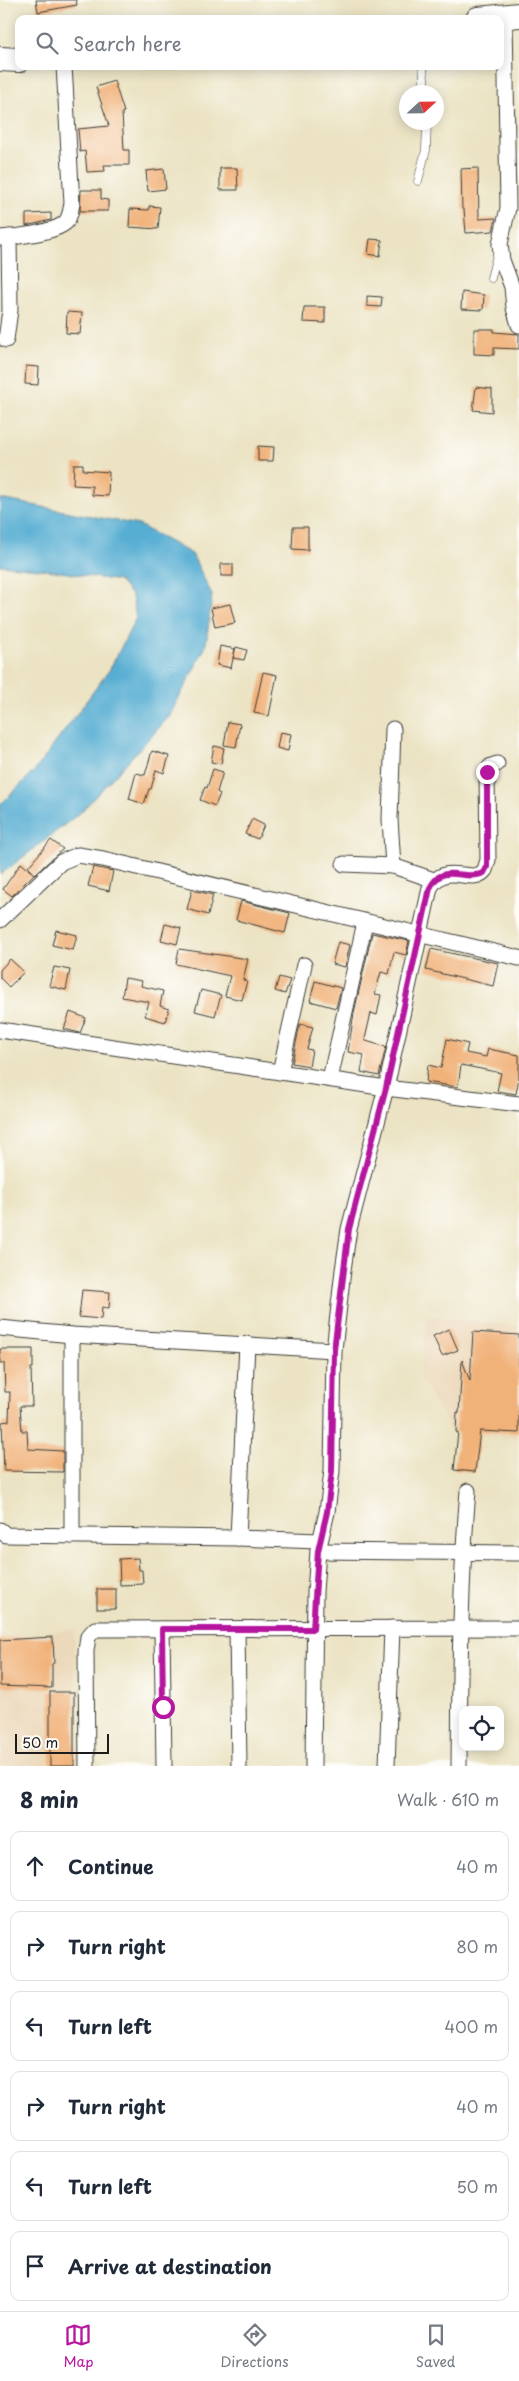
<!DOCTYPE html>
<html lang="en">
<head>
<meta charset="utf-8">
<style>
  body { margin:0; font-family:"Playpen Sans",sans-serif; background:#f6f6f7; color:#1f2937 }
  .controls { position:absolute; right:15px; bottom:15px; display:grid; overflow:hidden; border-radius:10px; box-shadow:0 2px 12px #0003 }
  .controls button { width:45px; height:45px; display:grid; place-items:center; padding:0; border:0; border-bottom:1px solid #e0e1e3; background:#fff; color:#1f2937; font:25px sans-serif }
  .compass { position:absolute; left:399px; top:85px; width:45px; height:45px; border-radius:50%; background:#fff; box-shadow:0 2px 12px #0003; rotate:68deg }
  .scale { position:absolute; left:15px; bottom:12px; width:94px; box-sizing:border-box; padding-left:5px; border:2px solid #1c1c1c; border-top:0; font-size:14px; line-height:18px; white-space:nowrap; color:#1c1c1c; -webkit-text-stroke:4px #fdfcf7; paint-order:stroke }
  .stop { position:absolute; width:15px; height:15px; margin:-11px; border:4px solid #b5179e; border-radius:50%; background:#fff }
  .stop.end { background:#b5179e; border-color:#fff; box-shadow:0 1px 5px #0008 }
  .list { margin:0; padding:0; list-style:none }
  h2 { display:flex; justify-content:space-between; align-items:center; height:65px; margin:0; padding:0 20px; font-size:21px }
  h2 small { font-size:16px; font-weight:400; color:#747a83 }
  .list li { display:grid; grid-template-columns:32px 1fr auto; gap:15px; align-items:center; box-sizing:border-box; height:70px; margin:0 10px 10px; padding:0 10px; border:1px solid #e0e1e3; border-radius:10px }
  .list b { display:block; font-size:19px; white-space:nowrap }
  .list em { font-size:16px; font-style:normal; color:#747a83 }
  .icon { flex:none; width:28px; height:28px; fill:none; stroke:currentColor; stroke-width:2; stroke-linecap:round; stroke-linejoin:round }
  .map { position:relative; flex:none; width:519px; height:1766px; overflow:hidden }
  .search { position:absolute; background:#fff; box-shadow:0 2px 12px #0003; left:15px; right:15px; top:15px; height:55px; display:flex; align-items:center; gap:12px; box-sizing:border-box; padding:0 18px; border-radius:10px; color:#747a83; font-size:19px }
  .sheet { height:545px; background:#fff }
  nav { display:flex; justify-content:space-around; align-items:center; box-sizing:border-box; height:70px; border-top:1px solid #e0e1e3; background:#fff; font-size:14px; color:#747a83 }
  nav a { display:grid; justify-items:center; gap:2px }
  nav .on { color:#b5179e }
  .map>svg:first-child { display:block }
</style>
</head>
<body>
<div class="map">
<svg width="519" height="1766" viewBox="0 0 519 1766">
  <rect width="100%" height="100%" fill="#fdfcf7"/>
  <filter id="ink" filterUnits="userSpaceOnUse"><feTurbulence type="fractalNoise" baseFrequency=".02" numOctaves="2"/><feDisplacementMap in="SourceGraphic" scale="10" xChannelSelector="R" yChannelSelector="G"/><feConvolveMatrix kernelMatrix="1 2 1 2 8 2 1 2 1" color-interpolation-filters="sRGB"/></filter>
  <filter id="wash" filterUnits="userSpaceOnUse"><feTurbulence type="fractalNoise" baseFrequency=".0096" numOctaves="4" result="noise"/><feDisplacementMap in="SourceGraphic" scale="20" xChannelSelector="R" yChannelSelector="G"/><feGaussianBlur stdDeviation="1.12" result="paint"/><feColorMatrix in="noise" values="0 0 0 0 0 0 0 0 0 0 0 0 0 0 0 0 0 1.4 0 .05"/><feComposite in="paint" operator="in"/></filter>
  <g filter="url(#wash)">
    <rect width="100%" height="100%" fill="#ebe3c3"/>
    <!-- built -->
    <g fill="#ecd8ba">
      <path d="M 427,1316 L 519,1325 L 519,1438 L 453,1433 L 420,1377 Z"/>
      <path d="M 74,1630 L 78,1766 L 0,1766 L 0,1637 Z"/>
    </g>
    <!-- water -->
    <path fill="#57aed3" stroke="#3a6578" d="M 0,499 L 139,525 L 192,554 L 212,595 L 206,646 L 169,717 L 81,812 L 0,875 L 0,805 L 36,769 L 110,669 L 136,618 L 132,596 L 119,581 L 48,570 L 0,565 Z"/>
    <g id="blocks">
      <!-- building -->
      <g fill="#f1b27a">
        <path d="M 36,0 L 76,0 L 77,5 L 38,12 Z"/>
        <path d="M 114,81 L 124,112 L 122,112 L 124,150 L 129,150 L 129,165 L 104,165 L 105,171 L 87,172 L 85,151 L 80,152 L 78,129 L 109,126 L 96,87 Z"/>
        <path d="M 220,168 L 237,168 L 238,190 L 220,190 Z"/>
        <path d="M 478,168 L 479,219 L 496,218 L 493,231 L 466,233 L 464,209 L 462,209 L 461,169 Z"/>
        <path d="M 164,169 L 166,189 L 148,191 L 146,171 Z"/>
        <path d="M 81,190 L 101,190 L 101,199 L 108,200 L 108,211 L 80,211 Z"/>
        <path d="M 149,206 L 160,207 L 158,229 L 129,227 L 130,209 L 149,210 Z"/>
        <path d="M 51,213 L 51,220 L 26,226 L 26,214 Z"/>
        <path d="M 370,239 L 382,240 L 380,256 L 368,254 Z"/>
        <path d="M 462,292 L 484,295 L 483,310 L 461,309 Z"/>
        <path d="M 367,296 L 382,297 L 381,307 L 367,306 Z"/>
        <path d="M 304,307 L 325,307 L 325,323 L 303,322 Z"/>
        <path d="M 67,312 L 82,313 L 80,334 L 66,333 Z"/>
        <path d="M 474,329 L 494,329 L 494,332 L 519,334 L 519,349 L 494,348 L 494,355 L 474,354 Z"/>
        <path d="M 26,366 L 39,367 L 38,385 L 25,384 Z"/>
        <path d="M 476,387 L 492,389 L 492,412 L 473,410 Z"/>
        <path d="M 258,446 L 274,447 L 273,461 L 258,461 Z"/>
        <path d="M 74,464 L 83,464 L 83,470 L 109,472 L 108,496 L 92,495 L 92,486 L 73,485 Z"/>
        <path d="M 293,527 L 308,527 L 308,550 L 292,549 Z"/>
        <rect x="221" y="564" width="12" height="12"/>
        <path d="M 230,604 L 235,623 L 215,627 L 211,608 Z"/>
        <path d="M 220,646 L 235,649 L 231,668 L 217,665 Z"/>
        <path d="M 236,647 L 247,650 L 244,660 L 233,658 Z"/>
        <path d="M 263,672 L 277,675 L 269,716 L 254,713 Z"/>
        <path d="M 228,722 L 240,724 L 236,747 L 224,745 Z"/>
        <path d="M 280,732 L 291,734 L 288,751 L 277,748 Z"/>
        <path d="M 214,746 L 224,748 L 221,764 L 211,762 Z"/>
        <path d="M 152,751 L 169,756 L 164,773 L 156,770 L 151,789 L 149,789 L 144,804 L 129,799 L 136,773 L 145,775 Z"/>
        <path d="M 213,769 L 223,772 L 217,792 L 220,794 L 215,806 L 200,800 L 205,787 L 207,788 Z"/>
        <path d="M 252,819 L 264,825 L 258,839 L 245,834 Z"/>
        <path d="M 51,840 L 63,849 L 35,874 L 28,867 Z"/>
        <path d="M 21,863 L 34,874 L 12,896 L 3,889 Z"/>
        <path d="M 93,867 L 113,871 L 109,891 L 88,886 Z"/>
        <path d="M 192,890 L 213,895 L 208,915 L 187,909 Z"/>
        <path d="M 241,901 L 290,913 L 285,933 L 236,920 Z"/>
        <path d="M 165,924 L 181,928 L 177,944 L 161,940 Z"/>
        <path d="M 56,930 L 77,935 L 73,950 L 52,945 Z"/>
        <path d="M 372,933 L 409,941 L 406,955 L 394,952 L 389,974 L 381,972 L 375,994 L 381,995 L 377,1015 L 371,1013 L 365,1039 L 366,1041 L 386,1047 L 379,1076 L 361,1072 L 364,1055 L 348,1052 L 354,1013 Z"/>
        <path d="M 338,942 L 350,945 L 345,967 L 332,964 Z"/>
        <path d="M 179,949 L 248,959 L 243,980 L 247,981 L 242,1000 L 225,996 L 230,976 L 176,964 Z"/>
        <path d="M 431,949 L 498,963 L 493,986 L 426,970 Z"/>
        <path d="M 10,959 L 24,972 L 9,987 L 0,978 L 0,970 Z"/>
        <path d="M 54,967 L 70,970 L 66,990 L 49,986 Z"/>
        <path d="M 279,977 L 290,980 L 285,994 L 275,991 Z"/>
        <path d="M 125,978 L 142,981 L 141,986 L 163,991 L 160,1006 L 169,1009 L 165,1022 L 145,1016 L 149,1002 L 122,997 Z"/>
        <path d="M 315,981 L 341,988 L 336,1008 L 310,1001 Z"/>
        <path d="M 201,990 L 221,995 L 215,1016 L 195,1011 Z"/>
        <path d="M 70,1012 L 86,1018 L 80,1033 L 64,1029 Z"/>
        <path d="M 300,1024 L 313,1027 L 307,1049 L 312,1050 L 309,1066 L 292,1063 Z"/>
        <path d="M 447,1039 L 468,1044 L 466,1053 L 486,1057 L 488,1049 L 519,1055 L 519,1078 L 516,1094 L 497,1091 L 501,1073 L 461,1065 L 458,1087 L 426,1082 L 428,1065 L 441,1068 Z"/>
        <path d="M 82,1290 L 110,1292 L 109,1308 L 102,1307 L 101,1319 L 79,1317 Z"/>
        <path d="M 449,1329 L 458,1350 L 442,1356 L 433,1336 Z"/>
        <path d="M 473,1332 L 519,1335 L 519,1433 L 480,1431 L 475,1472 L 454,1470 L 458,1432 L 456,1432 L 457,1412 L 459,1413 L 462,1360 L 470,1381 Z"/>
        <path d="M 0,1349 L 33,1349 L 33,1368 L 31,1368 L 32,1406 L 20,1406 L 22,1431 L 27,1431 L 28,1449 L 63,1451 L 63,1472 L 4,1471 L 2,1422 L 9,1421 L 10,1392 L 5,1392 L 4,1363 L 0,1363 Z"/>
        <path d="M 138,1558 L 139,1570 L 142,1570 L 143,1584 L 120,1585 L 119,1559 Z"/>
        <rect x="97" y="1589" width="19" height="20"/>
        <path d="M 53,1637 L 54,1663 L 52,1664 L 52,1688 L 0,1686 L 0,1640 Z"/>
        <rect x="50" y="1692" width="24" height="74"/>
      </g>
    </g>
  </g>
  <g filter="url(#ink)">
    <use href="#blocks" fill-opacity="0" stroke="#3b3a35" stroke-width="1"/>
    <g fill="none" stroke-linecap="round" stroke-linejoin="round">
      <defs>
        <g id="service">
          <path d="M 423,66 L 425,92"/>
          <path d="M 418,181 L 426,150 L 427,122"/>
          <path d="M 491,278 L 498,251"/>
        </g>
        <g id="minor">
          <path d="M 505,16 L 508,208 L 500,244 L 502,260 L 512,287 L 514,308 L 519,325"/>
          <path d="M 0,238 C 15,237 55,233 66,222 C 70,217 71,210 72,203 L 64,66"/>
          <path d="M 6,340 L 10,310 L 9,237"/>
          <path d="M 344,864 L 393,866 L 434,880"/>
          <path d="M 393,866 L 390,819 L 393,729"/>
          <path d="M 0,920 L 61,862 L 78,855 L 103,859 L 519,958"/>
          <path d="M 0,1030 L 386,1088 L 519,1104"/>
          <path d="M 280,1072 L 304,965"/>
          <path d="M 330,1079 L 365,922"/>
          <path d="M 0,1328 L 72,1335 L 334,1350"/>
          <path d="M 72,1335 L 72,1536"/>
          <path d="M 0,1530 L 6,1535 L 238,1538 L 319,1541"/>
          <path d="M 238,1538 L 247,1344"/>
          <path d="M 318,1551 L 519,1553"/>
          <path d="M 162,1629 L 164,1766"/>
          <path d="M 237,1630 L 239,1766"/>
          <path d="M 87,1766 L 86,1651 L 88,1637 L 95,1629 L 519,1628"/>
          <path d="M 313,1766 L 315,1592 L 318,1551 L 327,1512 L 332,1471 L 334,1350 L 343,1270 L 349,1229 L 386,1088 L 430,888 C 446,859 472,887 485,870 L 488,860 L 487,772 L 491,766 L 497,764"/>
          <path d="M 387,1766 L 392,1628"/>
          <path d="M 459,1766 C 460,1674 460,1583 468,1491"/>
        </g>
        <g id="primary">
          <path d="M 478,19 L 519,15"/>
          <path d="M 0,59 L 19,60"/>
        </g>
      </defs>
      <!-- service casing -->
      <use href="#service" stroke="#3b3a35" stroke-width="9"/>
      <!-- minor casing -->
      <use href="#minor" stroke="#3b3a35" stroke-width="17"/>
      <!-- primary casing -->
      <use href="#primary" stroke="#3b3a35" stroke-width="26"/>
      <!-- service -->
      <use href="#service" stroke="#fff" stroke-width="8"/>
      <!-- minor -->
      <use href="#minor" stroke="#fff" stroke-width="15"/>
      <!-- primary -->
      <use href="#primary" stroke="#fff" stroke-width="24"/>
    </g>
  </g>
  <g fill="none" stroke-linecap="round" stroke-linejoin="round" filter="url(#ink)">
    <!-- route -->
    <path stroke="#b5179e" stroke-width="6" d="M 163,1707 L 162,1629 L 313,1629 L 318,1551 L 327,1512 L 332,1471 L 334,1350 L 349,1229 L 386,1088 L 430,888 C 444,861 463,882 484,873 L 487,867 L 487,772"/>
  </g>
</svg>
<div class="controls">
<button><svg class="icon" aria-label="locate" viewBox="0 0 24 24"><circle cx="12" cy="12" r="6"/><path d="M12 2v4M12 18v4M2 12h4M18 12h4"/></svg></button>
</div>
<svg class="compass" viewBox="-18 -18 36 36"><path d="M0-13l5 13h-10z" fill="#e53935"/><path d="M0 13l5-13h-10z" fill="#747a83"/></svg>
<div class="scale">50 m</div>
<div class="stop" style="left:163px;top:1707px"></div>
<div class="stop end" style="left:487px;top:772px"></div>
<div class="search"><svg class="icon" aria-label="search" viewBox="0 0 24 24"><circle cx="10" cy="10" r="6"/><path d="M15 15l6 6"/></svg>Search here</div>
</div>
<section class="sheet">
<h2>8 min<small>Walk · 610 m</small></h2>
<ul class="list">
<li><svg class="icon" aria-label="ahead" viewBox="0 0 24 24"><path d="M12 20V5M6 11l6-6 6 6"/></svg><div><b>Continue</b></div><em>40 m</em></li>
<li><svg class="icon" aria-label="right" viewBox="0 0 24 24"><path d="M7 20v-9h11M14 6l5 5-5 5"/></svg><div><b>Turn right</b></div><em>80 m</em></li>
<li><svg class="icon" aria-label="left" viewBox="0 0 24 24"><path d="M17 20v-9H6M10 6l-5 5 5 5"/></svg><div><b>Turn left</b></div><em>400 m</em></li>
<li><svg class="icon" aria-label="right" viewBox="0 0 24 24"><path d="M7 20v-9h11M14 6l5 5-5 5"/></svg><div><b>Turn right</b></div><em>40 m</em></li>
<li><svg class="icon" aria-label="left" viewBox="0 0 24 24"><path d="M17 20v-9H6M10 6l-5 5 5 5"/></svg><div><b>Turn left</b></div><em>50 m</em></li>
<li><svg class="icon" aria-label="arrive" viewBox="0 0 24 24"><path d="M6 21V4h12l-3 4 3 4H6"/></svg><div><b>Arrive at destination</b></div></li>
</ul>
</section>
<nav>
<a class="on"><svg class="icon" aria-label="map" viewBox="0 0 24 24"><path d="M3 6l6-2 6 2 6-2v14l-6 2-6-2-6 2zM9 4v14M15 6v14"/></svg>Map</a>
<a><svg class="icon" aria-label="directions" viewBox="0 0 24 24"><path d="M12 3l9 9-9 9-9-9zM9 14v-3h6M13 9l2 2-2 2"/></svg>Directions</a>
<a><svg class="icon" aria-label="saved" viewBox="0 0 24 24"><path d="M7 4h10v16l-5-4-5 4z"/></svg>Saved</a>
</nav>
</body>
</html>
